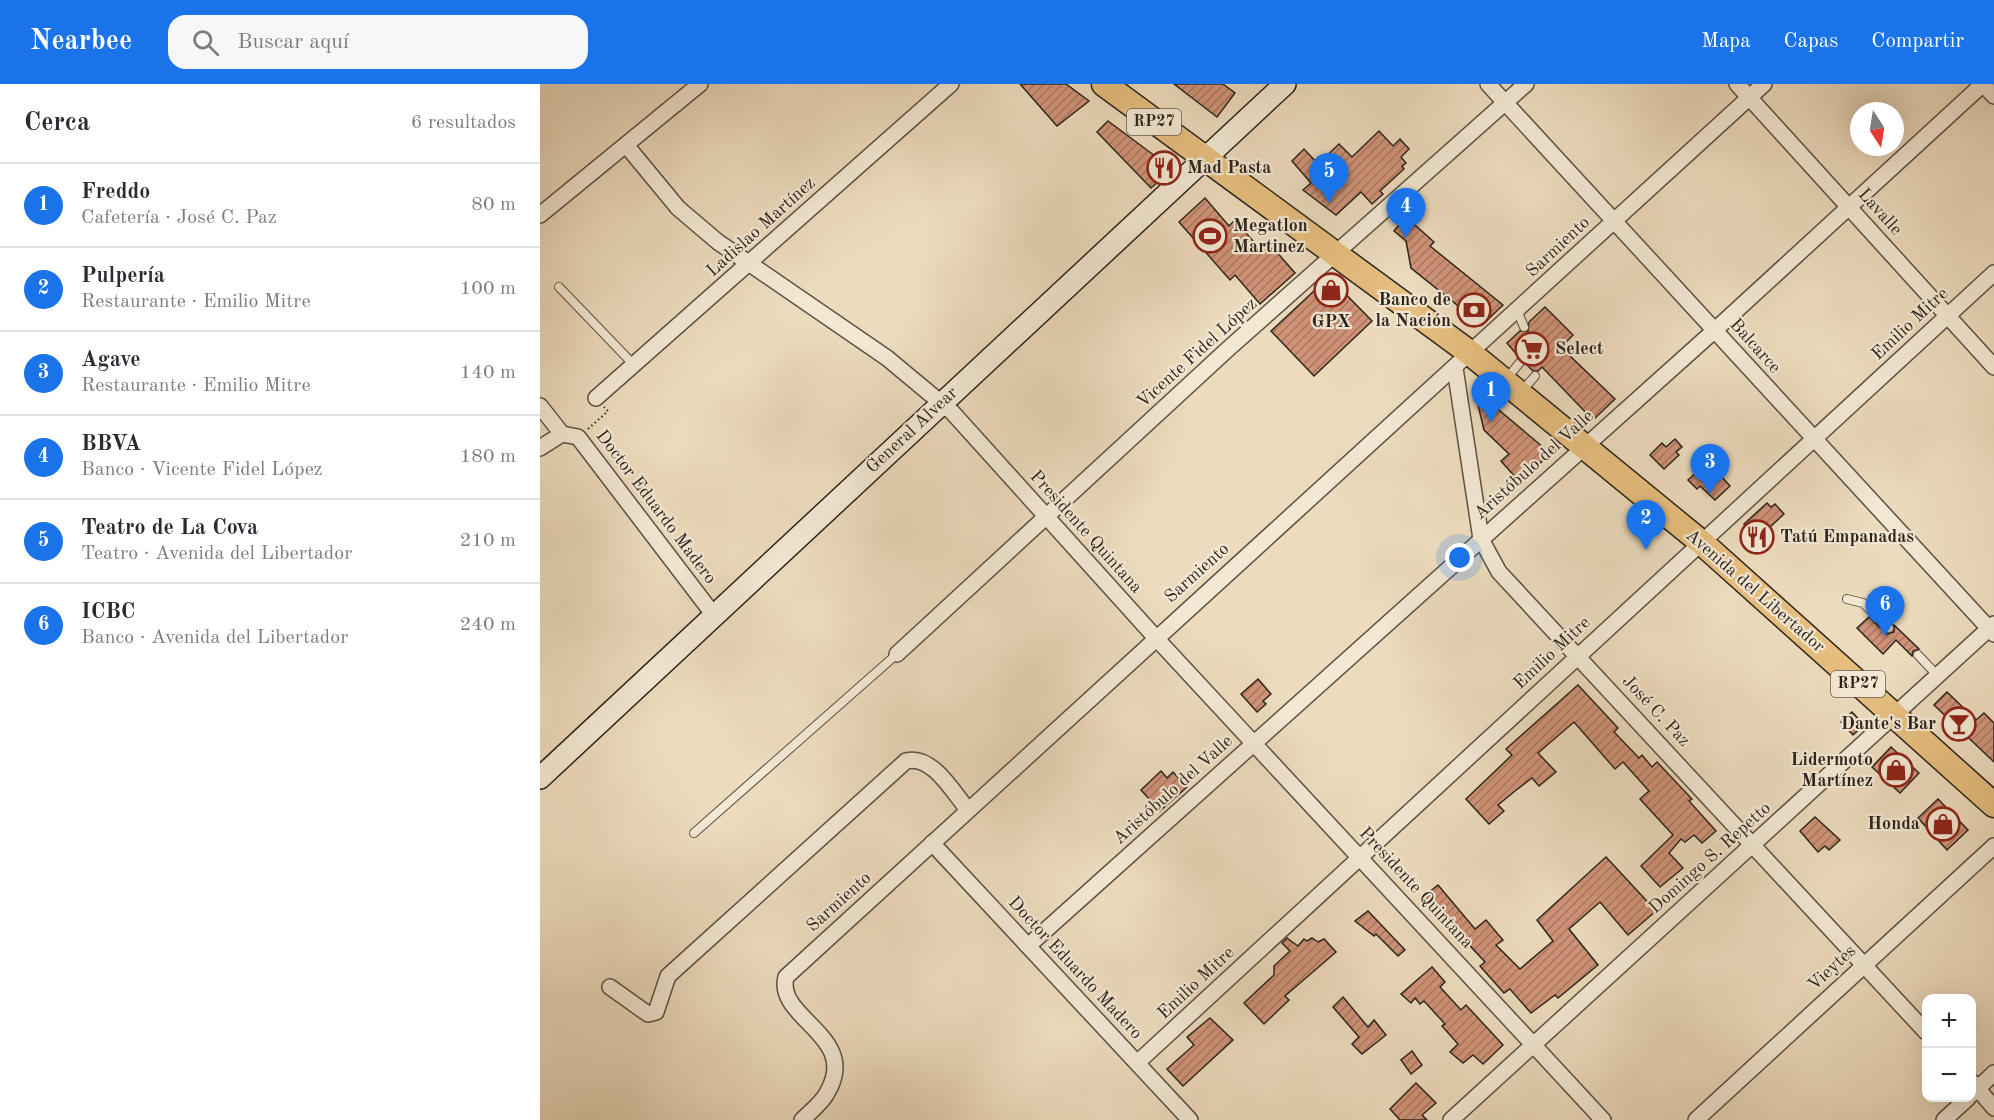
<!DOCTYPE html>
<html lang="es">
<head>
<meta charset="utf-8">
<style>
  body { margin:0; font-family:"Old Standard TT",serif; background:#f7f7f7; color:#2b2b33 }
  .controls { position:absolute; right:18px; bottom:18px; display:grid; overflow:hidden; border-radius:12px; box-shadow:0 6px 24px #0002 }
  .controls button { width:54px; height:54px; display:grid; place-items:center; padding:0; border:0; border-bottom:2px solid #e1e1e2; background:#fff; color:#2b2b33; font:30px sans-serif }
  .compass { position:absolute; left:1310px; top:18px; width:54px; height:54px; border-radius:50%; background:#fff; box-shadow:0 6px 24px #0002; rotate:168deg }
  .you { position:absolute; left:920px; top:474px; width:21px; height:21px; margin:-15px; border:4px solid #fff; border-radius:50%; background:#1a73e8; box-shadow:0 0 0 9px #1a73e833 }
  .badge { display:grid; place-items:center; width:39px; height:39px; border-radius:50%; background:#1a73e8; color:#fff; font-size:20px; font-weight:700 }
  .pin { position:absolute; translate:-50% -50px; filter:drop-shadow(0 2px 3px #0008) }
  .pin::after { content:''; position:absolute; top:32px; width:21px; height:18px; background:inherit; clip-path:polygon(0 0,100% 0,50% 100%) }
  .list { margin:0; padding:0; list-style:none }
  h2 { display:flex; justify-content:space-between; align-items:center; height:78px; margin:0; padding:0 24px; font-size:26px }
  h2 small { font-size:20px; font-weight:400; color:#7c7c81 }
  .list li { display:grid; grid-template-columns:39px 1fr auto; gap:18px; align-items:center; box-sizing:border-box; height:84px; padding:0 24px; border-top:2px solid #e1e1e2 }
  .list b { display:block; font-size:22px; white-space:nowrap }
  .list p { margin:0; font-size:20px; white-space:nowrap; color:#7c7c81 }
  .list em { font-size:20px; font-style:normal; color:#7c7c81 }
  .icon { flex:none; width:33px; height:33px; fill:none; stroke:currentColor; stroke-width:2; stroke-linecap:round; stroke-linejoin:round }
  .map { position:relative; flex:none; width:1454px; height:1036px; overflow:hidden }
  header { display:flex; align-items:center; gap:36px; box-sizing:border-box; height:84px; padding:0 30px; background:#1a73e8; color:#fff }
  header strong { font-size:28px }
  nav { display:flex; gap:33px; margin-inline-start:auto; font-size:21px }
  .search { width:420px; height:54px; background:#f7f7f7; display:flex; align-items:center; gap:15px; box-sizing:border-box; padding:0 21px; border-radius:18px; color:#7c7c81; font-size:22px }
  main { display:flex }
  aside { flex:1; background:#fff }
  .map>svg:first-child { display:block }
</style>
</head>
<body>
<header>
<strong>Nearbee</strong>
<div class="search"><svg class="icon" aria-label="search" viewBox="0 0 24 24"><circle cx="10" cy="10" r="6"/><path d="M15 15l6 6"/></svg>Buscar aquí</div>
<nav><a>Mapa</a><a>Capas</a><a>Compartir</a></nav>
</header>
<main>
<aside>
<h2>Cerca<small>6 resultados</small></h2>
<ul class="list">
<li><span class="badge">1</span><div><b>Freddo</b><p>Cafetería · José C. Paz</p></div><em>80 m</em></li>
<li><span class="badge">2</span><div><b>Pulpería</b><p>Restaurante · Emilio Mitre</p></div><em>100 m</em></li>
<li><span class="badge">3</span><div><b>Agave</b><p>Restaurante · Emilio Mitre</p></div><em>140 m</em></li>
<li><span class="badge">4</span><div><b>BBVA</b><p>Banco · Vicente Fidel López</p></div><em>180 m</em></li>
<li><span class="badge">5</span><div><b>Teatro de La Cova</b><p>Teatro · Avenida del Libertador</p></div><em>210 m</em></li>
<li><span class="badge">6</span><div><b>ICBC</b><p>Banco · Avenida del Libertador</p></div><em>240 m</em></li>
</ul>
</aside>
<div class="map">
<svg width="1454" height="1036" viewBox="0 0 1454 1036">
  <defs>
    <pattern id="building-hatch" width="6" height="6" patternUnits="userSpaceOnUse" patternTransform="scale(1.5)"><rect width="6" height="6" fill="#d09378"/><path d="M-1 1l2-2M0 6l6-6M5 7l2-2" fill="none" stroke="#a97862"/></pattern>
  </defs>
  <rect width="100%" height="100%" fill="#ecdbbd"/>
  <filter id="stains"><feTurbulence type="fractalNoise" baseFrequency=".00333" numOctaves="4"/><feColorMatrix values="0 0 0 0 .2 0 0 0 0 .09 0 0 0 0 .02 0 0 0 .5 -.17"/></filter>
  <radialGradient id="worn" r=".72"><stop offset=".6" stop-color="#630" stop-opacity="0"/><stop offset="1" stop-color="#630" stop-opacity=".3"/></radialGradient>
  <!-- building -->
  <g fill="url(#building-hatch)" stroke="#2c231b" stroke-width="1.5">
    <path d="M 480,0 L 526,0 L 549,17 L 517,42 Z"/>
    <path d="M 634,0 L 683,0 L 695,9 L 677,33 Z"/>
    <path d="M 568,37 L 619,75 L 632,85 L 611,104 L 557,48 Z"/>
    <path d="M 839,47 L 853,62 L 860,55 L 869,65 L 861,73 L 866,79 L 862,82 L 864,85 L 840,107 L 843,110 L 832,120 L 821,108 L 796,131 L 763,106 L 771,99 L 752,77 L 764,65 L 778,80 L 799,60 L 812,73 Z"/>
    <path d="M 665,114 L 689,142 L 695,136 L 719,164 L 727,157 L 755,189 L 720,220 L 695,191 L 690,196 L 639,138 Z"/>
    <path d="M 866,133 L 894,158 L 890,162 L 963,221 L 942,241 L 871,184 L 866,157 L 854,147 Z"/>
    <path d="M 789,193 L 832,237 L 774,292 L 731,247 Z"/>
    <path d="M 1005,223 L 1033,251 L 1025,259 L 1032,267 L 1028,270 L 1075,315 L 1053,336 L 1002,283 L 998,287 L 993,287 L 986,280 L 986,272 L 978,272 L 967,259 L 980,247 L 988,247 L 989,238 Z"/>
    <path d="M 947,316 L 1010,369 L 985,395 L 977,395 L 961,377 L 969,370 L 944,346 L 938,321 Z"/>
    <path d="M 1135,355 L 1142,363 L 1136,368 L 1139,371 L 1124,385 L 1110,371 L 1122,359 L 1126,363 Z"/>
    <path d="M 1163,382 L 1167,386 L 1172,382 L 1190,402 L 1175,416 L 1160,402 L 1157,405 L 1148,396 Z"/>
    <path d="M 1227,419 L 1231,423 L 1235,420 L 1244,430 L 1217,455 L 1204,440 Z"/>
    <path d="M 1329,533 L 1347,550 L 1354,548 L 1354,541 L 1379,565 L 1373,567 L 1372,572 L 1356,556 L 1343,570 L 1317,544 Z"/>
    <path d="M 718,595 L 731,610 L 723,617 L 726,620 L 717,628 L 701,610 Z"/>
    <path d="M 1038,601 L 1078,644 L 1074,648 L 1099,674 L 1102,671 L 1112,683 L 1117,678 L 1152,715 L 1149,717 L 1176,747 L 1162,759 L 1154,751 L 1145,758 L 1141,755 L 1129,769 L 1143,784 L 1120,803 L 1101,782 L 1133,751 L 1100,715 L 1109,707 L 1083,678 L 1075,685 L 1034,638 L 998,669 L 1016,688 L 999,702 L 992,694 L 975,707 L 958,721 L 964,727 L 949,740 L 926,715 L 972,671 L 966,665 Z"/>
    <path d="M 1407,608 L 1436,636 L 1444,629 L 1454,639 L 1454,678 L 1394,621 Z"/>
    <path d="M 1312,628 L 1324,641 L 1313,651 L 1301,638 Z"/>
    <path d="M 1351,663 L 1379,689 L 1360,709 L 1332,683 Z"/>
    <path d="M 621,687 L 627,694 L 633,688 L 647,703 L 620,727 L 601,706 Z"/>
    <path d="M 1398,715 L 1428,746 L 1407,766 L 1378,734 Z"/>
    <path d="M 1275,733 L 1300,756 L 1289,766 L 1285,762 L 1278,768 L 1260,747 Z"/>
    <path d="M 1066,773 L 1116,827 L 1088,851 L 1060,818 L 1029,845 L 1058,881 L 1018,914 L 1015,911 L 991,929 L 970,905 L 964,909 L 940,882 L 945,878 L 884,812 L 898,801 L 935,845 L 946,836 L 963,856 L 956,861 L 980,885 L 1013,857 L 997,836 Z"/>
    <path d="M 828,827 L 865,866 L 858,872 L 836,850 L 834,852 L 815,837 Z"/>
    <path d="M 747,854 L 758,862 L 764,855 L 767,857 L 772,854 L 778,858 L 784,855 L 796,868 L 745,912 L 749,916 L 724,940 L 704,919 L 734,891 L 734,882 L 750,867 L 742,859 Z"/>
    <path d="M 892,883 L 905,898 L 900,903 L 921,926 L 926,921 L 963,961 L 943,980 L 933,971 L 923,979 L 910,968 L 918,960 L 902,942 L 905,940 L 884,917 L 880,920 L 875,914 L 871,919 L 861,910 Z"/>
    <path d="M 803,913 L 828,943 L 834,936 L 846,951 L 822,970 L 812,960 L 819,953 L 793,923 Z"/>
    <path d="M 670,934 L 693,956 L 643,1002 L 627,985 L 654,961 L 647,953 Z"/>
    <path d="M 872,967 L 882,981 L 871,990 L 861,976 Z"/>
    <path d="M 876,999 L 896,1019 L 882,1031 L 887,1036 L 860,1036 L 850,1025 Z"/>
  </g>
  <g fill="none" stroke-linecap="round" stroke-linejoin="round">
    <defs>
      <g id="lane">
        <path d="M 19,203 L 94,281"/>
        <path d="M 977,226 L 984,243"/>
        <path d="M 967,294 L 982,276"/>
        <path d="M 982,307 L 995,292"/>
        <path d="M 1307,515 L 1323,519 L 1349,544"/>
        <path d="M 1378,571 L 1398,592"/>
        <path d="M 154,749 L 357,570"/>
      </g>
      <g id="street">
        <path d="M 948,0 L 1454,550"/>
        <path d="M 1197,0 L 1454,283"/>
        <path d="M 1443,0 L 1454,12"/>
        <path d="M 86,61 L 138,124 L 178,158 L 347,274 L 412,328 L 615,553 L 1063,1036"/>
        <path d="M 0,131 L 160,0"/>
        <path d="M 915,284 L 941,455 L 959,488 L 1386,948"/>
        <path d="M 56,314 L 411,0"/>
        <path d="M 0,322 L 22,350"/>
        <path d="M 22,350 L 38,353 L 173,530"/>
        <path d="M 0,364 L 22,350"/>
        <path d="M 357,570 L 688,265 L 986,0"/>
        <path d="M 392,759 L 650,1036"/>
        <path d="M 488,862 L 1175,246 L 1443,0"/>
        <path d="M 70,903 L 108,930 L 116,928 L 128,892 L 366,677 C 392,670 413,708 428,726"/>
        <path d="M 597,979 L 1454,189"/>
        <path d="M 1432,998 L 1454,1024"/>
        <path d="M 1432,1010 L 1454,989"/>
        <path d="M 262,1036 C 270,1028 282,1019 287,1009 C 321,952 235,935 246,893 C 571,595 899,298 1224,0"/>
        <path d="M 911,1036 L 1454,540"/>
        <path d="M 1156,1036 L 1454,762"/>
        <path d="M 1404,1036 L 1428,1014"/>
      </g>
      <path id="secondary" d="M 0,694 C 247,461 498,233 745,0"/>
      <path id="primary" d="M 564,0 L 930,269 L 1162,459 L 1454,721"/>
    </defs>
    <!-- lane casing -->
    <use href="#lane" stroke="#5c5144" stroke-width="10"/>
    <!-- street casing -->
    <use href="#street" stroke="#5c5144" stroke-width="18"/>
    <!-- secondary casing -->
    <use href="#secondary" stroke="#2c231b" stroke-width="24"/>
    <!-- primary casing -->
    <use href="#primary" stroke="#2c231b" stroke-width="27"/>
    <!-- path -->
    <path stroke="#2c231b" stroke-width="2" stroke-dasharray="1.5 3" stroke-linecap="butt" d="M 48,345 L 68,327 L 64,323"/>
    <!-- lane -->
    <use href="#lane" stroke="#f3e8d4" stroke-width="8"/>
    <!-- street -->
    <use href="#street" stroke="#f3e8d4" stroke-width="15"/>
    <!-- secondary -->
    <use href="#secondary" stroke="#f3e8d4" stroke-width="21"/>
    <!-- primary -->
    <use href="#primary" stroke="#e6be7e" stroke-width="24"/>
  </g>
  <!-- icons -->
  <defs>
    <symbol id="restaurant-ring" viewBox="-11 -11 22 22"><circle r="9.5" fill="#f3e8d4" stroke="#8f2418" stroke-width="1.5"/><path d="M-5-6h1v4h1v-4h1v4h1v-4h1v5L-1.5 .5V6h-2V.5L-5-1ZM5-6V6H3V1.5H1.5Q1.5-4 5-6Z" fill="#8f2418"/></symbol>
    <symbol id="stadium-ring" viewBox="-11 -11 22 22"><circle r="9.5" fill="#f3e8d4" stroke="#8f2418" stroke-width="1.5"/><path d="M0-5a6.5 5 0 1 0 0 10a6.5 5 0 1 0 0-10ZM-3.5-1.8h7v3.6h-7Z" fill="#8f2418"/></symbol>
    <symbol id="shop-ring" viewBox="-11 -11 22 22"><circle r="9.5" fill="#f3e8d4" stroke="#8f2418" stroke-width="1.5"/><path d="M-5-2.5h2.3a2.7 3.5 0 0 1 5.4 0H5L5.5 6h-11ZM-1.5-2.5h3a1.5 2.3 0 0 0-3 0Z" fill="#8f2418"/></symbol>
    <symbol id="bank-ring" viewBox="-11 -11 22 22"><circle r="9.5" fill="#f3e8d4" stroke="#8f2418" stroke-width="1.5"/><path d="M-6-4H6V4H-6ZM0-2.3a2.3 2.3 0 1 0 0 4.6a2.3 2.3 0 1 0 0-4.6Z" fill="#8f2418"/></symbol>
    <symbol id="supermarket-ring" viewBox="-11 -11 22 22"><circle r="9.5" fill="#f3e8d4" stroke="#8f2418" stroke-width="1.5"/><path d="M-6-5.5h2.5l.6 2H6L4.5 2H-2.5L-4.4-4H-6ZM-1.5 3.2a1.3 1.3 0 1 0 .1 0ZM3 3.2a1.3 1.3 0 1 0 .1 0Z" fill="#8f2418"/></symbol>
    <symbol id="bar-ring" viewBox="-11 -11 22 22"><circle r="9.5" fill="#f3e8d4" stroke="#8f2418" stroke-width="1.5"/><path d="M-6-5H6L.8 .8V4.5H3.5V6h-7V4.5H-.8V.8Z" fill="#8f2418"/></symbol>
  </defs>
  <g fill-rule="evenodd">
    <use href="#restaurant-ring" x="605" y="65" width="38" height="38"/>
    <use href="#stadium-ring" x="651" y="133" width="38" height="38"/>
    <use href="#shop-ring" x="772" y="187" width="38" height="38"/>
    <use href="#bank-ring" x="915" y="207" width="38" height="38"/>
    <use href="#supermarket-ring" x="973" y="246" width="38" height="38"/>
    <use href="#restaurant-ring" x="1198" y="434" width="38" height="38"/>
    <use href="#bar-ring" x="1400" y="621" width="38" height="38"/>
    <use href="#shop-ring" x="1337" y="667" width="38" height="38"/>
    <use href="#shop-ring" x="1384" y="721" width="38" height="38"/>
  </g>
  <g text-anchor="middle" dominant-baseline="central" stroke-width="4.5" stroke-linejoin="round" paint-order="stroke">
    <!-- shield labels -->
    <g fill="#f3e8d4" stroke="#685e52" stroke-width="1.5">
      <rect x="587" y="25" width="54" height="26" rx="4.5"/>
      <rect x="1291" y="587" width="54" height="26" rx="4.5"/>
    </g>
    <g font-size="16" font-weight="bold" fill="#2c231b">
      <text x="614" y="38">RP27</text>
      <text x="1318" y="600">RP27</text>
    </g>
    <!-- poi labels -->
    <g font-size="18" font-weight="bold" fill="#2c231b" stroke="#f3e8d4" text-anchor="start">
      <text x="647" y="84">Mad Pasta</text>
      <text x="693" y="142">Megatlon<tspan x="693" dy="21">Martinez</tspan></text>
      <text x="911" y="216" text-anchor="end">Banco de<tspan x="911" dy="21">la Nación</tspan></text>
      <text x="791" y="238" text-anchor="middle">GPX</text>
      <text x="1015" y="265">Select</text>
      <text x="1240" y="453">Tatú Empanadas</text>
      <text x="1396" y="640" text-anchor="end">Dante's Bar</text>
      <text x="1333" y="676" text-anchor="end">Lidermoto<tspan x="1333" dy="21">Martínez</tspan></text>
      <text x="1380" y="740" text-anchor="end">Honda</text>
    </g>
    <!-- street labels -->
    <g font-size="18" fill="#2c231b" stroke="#f3e8d4">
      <text transform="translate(1340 128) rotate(48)">Lavalle</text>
      <text transform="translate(221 143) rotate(-42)">Ladislao Martínez</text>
      <text transform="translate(1018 163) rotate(-43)">Sarmiento</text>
      <text transform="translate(1370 240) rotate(-43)">Emilio Mitre</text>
      <text transform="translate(1215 262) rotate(48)">Balcarce</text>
      <text transform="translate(657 269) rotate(-42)">Vicente Fidel López</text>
      <text transform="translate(372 346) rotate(-43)">General Alvear</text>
      <text transform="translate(994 381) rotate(-42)">Aristóbulo del Valle</text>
      <text transform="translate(116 423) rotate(53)">Doctor Eduardo Madero</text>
      <text transform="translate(546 448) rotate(48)">Presidente Quintana</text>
      <text transform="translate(657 489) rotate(-42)">Sarmiento</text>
      <text transform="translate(1215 507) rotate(41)">Avenida del Libertador</text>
      <text transform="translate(1012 569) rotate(-43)">Emilio Mitre</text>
      <text transform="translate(1116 627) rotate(47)">José C. Paz</text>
      <text transform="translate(633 706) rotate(-42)">Aristóbulo del Valle</text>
      <text transform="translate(1170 774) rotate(-42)">Domingo S. Repetto</text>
      <text transform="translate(876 804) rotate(47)">Presidente Quintana</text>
      <text transform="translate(299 818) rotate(-42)">Sarmiento</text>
      <text transform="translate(535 884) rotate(47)">Doctor Eduardo Madero</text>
      <text transform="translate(1292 884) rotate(-43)">Vieytes</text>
      <text transform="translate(656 899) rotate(-43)">Emilio Mitre</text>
    </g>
  </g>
  <rect width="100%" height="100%" filter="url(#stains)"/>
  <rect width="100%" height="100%" fill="url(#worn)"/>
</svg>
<div class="controls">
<button>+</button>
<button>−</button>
</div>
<svg class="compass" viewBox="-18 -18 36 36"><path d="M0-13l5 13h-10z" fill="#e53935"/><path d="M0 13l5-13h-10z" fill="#7c7c81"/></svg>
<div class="you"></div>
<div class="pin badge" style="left:951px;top:338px">1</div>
<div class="pin badge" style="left:1106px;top:466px">2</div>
<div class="pin badge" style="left:1170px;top:410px">3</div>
<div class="pin badge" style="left:866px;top:154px">4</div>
<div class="pin badge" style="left:789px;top:119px">5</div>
<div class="pin badge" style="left:1345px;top:552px">6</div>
</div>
</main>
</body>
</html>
